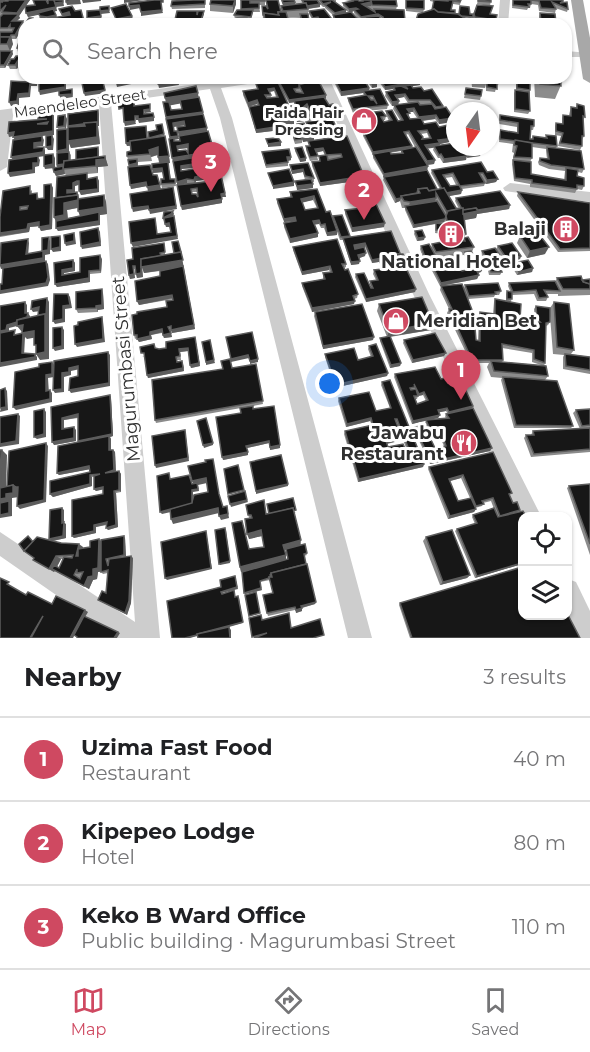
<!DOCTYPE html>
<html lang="en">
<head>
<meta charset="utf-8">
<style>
  body { margin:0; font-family:Montserrat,sans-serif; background:#f6f6f6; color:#202124 }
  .controls { position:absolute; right:18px; bottom:18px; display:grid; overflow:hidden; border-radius:12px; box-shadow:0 2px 4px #0004 }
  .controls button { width:54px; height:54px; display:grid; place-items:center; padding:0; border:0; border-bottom:2px solid #e0e0e0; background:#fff; color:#202124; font:30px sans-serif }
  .compass { position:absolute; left:446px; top:102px; width:54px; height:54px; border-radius:50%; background:#fff; box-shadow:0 2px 4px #0004; rotate:194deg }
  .you { position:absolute; left:330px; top:384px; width:21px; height:21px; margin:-15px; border:4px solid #fff; border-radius:50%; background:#1a73e8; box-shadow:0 0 0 9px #1a73e833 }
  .badge { display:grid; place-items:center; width:39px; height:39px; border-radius:50%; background:#cf4961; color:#fff; font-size:20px; font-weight:700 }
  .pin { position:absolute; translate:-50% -50px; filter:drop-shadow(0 2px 3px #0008) }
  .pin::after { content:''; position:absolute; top:32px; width:21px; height:18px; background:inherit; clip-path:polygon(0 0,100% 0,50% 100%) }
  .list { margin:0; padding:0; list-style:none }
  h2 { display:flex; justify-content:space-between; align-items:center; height:78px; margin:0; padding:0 24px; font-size:26px }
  h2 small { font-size:20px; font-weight:400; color:#757577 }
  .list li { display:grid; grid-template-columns:39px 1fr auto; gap:18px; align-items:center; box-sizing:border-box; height:84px; padding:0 24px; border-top:2px solid #e0e0e0 }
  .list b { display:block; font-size:22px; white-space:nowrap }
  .list p { margin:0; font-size:20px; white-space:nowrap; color:#757577 }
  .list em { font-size:20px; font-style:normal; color:#757577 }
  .icon { flex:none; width:33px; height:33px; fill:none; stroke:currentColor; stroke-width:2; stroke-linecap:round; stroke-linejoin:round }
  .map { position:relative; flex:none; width:590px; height:638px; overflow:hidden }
  .search { position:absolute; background:#fff; box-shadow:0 2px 4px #0004; left:18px; right:18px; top:18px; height:66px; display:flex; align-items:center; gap:15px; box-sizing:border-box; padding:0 21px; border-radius:18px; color:#757577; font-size:22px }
  .sheet { height:330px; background:#fff }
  nav { display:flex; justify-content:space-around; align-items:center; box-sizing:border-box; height:84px; border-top:2px solid #e0e0e0; background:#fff; font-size:16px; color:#757577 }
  nav a { display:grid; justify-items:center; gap:3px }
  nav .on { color:#cf4961 }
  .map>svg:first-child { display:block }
</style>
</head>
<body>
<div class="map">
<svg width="590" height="638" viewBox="0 0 590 638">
  <rect width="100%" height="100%" fill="#fff"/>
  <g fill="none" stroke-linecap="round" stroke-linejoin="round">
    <!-- minor -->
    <g fill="#cdcdcd" fill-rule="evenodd">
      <path d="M 291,0 L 301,0 L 305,9 L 304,11 L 296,11 Z"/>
      <path d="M 500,0 L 510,0 L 508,24 L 498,24 Z"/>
      <path d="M 566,51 L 590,53 L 590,57 L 566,57 Z"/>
      <path d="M 242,78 L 274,78 L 268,81 L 221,88 L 232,118 L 372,638 L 348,638 L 220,118 L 210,89 L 111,103 L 160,638 L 118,638 L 0,556 L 0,532 L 135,622 L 99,104 L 13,116 L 7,167 L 0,171 L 0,110 Z"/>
      <path d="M 317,78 L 329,78 L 429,294 L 541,516 L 522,516 L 522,521 L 413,294 Z"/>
      <path d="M 510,183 L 590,192 L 590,202 L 505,191 L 503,188 Z"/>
      <path d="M 568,579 L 576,582 L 590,611 L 590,638 L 579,638 L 568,614 Z"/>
    </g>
    <!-- major -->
    <path fill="#a8a8a8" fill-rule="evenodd" d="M 571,0 L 583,0 L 590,38 L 590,83 L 583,79 Z"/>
  </g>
  <!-- wall -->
  <g fill="#8b8b8b" fill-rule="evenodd">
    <path d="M 0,0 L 30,0 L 26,5 L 48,4 L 54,0 L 57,11 L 54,11 L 57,17 L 62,16 L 59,9 L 75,11 L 81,10 L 85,24 L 69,24 L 73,24 L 73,22 L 46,20 L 44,24 L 25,24 L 34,22 L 40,22 L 40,18 L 39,14 L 28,17 L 25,7 L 19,16 L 20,18 L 17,21 L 23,21 L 24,25 L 16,39 L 12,39 L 11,41 L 13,44 L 10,51 L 12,51 L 13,54 L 5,68 L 0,68 Z"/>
    <path d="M 205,0 L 205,8 L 172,9 L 171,6 Z"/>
    <path d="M 240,0 L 265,0 L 265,5 L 259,5 L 260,12 L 253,12 L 251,20 L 247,20 L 236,24 L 237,19 L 235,19 L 234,15 L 241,10 L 241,1 Z"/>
    <path d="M 266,0 L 281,12 L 281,6 L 283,6 L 281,0 L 294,0 L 295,4 L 302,3 L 301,0 L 336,0 L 336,2 L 335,2 L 346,13 L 348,12 L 343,6 L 343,3 L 350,1 L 345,0 L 358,0 L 359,1 L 361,1 L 360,0 L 396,0 L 397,6 L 396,10 L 405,21 L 404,24 L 366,24 L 365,20 L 360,21 L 354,13 L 354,11 L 352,12 L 361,22 L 361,24 L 336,24 L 333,19 L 333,15 L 325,8 L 325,7 L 323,7 L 320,4 L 320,7 L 308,9 L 309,24 L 301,24 L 300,17 L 287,18 L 288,24 L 265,24 L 264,19 L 263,19 L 262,6 L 267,8 Z"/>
    <path d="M 406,0 L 424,9 L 423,13 L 406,11 Z"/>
    <path d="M 430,0 L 461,0 L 460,5 L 453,4 L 451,10 L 455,13 L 473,14 L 477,5 L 490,14 L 496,20 L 495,24 L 475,21 L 475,24 L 415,24 L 418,14 L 432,10 L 434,2 L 430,1 Z"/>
    <path d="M 478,0 L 491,0 L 490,6 L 477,4 Z"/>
    <path d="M 513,0 L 563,0 L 563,3 L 568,9 L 567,12 L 555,8 L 556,9 L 555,13 L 539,11 L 538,5 L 531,4 L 530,8 L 528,8 L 527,10 L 512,8 Z"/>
    <path d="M 210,4 L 236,4 L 233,13 L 210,11 Z"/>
    <path d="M 309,11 L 335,24 L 320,24 L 318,21 L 313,21 L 309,14 Z"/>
    <path d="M 540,13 L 556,23 L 555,24 L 506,24 L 507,20 L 539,23 L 539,16 Z"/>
    <path d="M 300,21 L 300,24 L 288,24 L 288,22 Z"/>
    <path d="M 24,33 L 24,52 L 18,52 L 17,48 Z"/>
    <path d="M 24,54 L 24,71 L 19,71 L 17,67 L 17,69 L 10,69 L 8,65 L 14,59 L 23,56 Z"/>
    <path d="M 295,78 L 326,98 L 325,98 L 337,117 L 297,122 L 291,110 L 291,106 L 295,106 L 294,102 L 289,103 L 279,86 L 294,124 L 280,126 L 281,130 L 256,133 L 249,107 L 258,106 L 257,104 L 248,107 L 243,95 L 243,91 L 257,89 L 256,84 L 278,83 L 278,80 ZM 274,91 L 276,97 L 271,97 L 270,92 ZM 307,108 L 309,114 L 303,114 L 302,112 Z"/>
    <path d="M 333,78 L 364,78 L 364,79 L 369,90 L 388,105 L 387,109 L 365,111 L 367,113 L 386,116 L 385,120 L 383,120 L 384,122 L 389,121 L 386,114 L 386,111 L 398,121 L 400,120 L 393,109 L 394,106 L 392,106 L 385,96 L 386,92 L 393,90 L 393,89 L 385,90 L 376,78 L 418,78 L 420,85 L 411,86 L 413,88 L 424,91 L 443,106 L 443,108 L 453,118 L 452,122 L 439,124 L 435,119 L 423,121 L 424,124 L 439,127 L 454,141 L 440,144 L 439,146 L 455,147 L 478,147 L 481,152 L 480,156 L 466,157 L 466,160 L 443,163 L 440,158 L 438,158 L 433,150 L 434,147 L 427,148 L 435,160 L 434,164 L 427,165 L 428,166 L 427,170 L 437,190 L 440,189 L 431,173 L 432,170 L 487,172 L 496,182 L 486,184 L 481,176 L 485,183 L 484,186 L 462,189 L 461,194 L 448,196 L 456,208 L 459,209 L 455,201 L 456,198 L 510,205 L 509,209 L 477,214 L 476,218 L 464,220 L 466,234 L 464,238 L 474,247 L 472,252 L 481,272 L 477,273 L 479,275 L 477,279 L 440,286 L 428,263 L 429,260 L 424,261 L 420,249 L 421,246 L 431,248 L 432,244 L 445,242 L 443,232 L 442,234 L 435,233 L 436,224 L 413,228 L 405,210 L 405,208 L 402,208 L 400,201 L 395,203 L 383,180 L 384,177 L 373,158 L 373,155 L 363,136 L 363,133 L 354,114 L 355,112 L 353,113 L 348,101 L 348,98 L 364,96 L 363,93 L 341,96 L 333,80 ZM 394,79 L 394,81 L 387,82 L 386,80 ZM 404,97 L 408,103 L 398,105 L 399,101 L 397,98 ZM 409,112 L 413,112 L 417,118 L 410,119 L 409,117 ZM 427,133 L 429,138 L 423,139 L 423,137 L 421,134 ZM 408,134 L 415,147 L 412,148 L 406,135 ZM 401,151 L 401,154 L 391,154 L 390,153 ZM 452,177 L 456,185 L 450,186 L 445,178 ZM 464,255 L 472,269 L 462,271 L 453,256 Z"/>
    <path d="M 365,78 L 374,78 L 377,87 L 372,88 Z"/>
    <path d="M 445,78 L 457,78 L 456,81 L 445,79 Z"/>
    <path d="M 471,78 L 499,78 L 500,81 L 498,85 L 497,84 L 495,92 L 486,91 L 486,84 L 485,88 L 472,87 Z"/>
    <path d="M 516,78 L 530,78 L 530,111 L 528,114 L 514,112 L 514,93 L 516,90 Z"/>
    <path d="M 534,78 L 564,78 L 555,99 L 535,97 Z"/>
    <path d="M 466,88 L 481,96 L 480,100 L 464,98 Z"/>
    <path d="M 164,93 L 198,97 L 207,131 L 221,173 L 226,197 L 222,197 L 222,203 L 182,210 L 163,102 L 166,102 ZM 180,103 L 182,109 L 171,110 L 170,105 ZM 185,125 L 185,126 L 177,127 L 180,141 L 174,141 L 174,140 L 179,139 L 174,131 L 173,127 ZM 188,148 L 188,153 L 178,151 L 178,149 ZM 193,168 L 194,169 L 182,171 L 181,169 ZM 215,178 L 215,181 L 195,183 L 196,181 ZM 192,192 L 197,192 L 198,197 L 192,194 Z"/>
    <path d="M 577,104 L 585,117 L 583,120 L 584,136 L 582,140 L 582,146 L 580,150 L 558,146 L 561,136 L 555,135 L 555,126 L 556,123 L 562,124 L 562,118 L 563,115 L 569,115 L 571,107 L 576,108 Z"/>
    <path d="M 99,114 L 99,126 L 98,126 L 100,144 L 71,148 L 69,143 L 69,152 L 71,155 L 71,160 L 76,160 L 99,151 L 99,157 L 105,156 L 108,166 L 98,167 L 98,173 L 87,174 L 88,179 L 97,177 L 99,181 L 99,192 L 81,195 L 79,185 L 75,186 L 75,192 L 77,192 L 79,199 L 104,195 L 106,202 L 107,214 L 100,215 L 100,225 L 58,231 L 56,222 L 54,217 L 56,198 L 66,176 L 64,171 L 65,174 L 56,176 L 54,172 L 57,167 L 59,130 L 57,127 L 65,115 L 67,119 L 66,129 ZM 78,208 L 80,216 L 68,218 L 67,210 Z"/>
    <path d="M 500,115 L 534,126 L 533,130 L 530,130 L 530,139 L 532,139 L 533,136 L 545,138 L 546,135 L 557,146 L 556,148 L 584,169 L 582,173 L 578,172 L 577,176 L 584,186 L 582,190 L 577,189 L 575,193 L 530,187 L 530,184 L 514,181 L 512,164 L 514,153 L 512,152 L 513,144 L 499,142 L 500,130 L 517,132 L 517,127 L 499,124 ZM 532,147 L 546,149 L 546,151 L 547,159 L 540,158 L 538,162 L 539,165 L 549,169 L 565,171 L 564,180 L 531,174 L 530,162 L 532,158 Z"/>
    <path d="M 306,122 L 339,133 L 339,137 L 364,176 L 364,180 L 320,186 L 312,166 L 312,162 L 319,162 L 319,156 L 325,156 L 323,151 L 316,152 L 318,160 L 310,161 L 306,150 L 306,146 L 309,146 L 308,141 L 303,142 L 302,140 L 302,143 L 295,144 L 293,138 L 293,134 L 300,133 L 297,128 L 297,124 L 314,137 L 314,140 L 323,139 L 321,135 L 316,136 L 313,129 L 308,129 L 306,126 Z"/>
    <path d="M 162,124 L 170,163 L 168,163 L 171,179 L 175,179 L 176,186 L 162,188 L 161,184 L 164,179 L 163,172 L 153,173 L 159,163 L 158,155 L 151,157 L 152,161 L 138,162 L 138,166 L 147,186 L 131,189 L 130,167 L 127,156 L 131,151 L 130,146 L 127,146 L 126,143 L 146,126 L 148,139 L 149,138 Z"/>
    <path d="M 295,148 L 306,161 L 300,162 L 295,151 Z"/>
    <path d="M 262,152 L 291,157 L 291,160 L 288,161 L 288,166 L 266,168 Z"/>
    <path d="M 308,163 L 314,178 L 314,182 L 312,182 L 313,188 L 297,190 L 295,181 L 305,180 L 303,172 L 292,174 L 290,165 Z"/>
    <path d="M 51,184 L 53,188 L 52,229 L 41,231 L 39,226 L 30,227 L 29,232 L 0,237 L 0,217 L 32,190 L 32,194 L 37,193 L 39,199 L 44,198 Z"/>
    <path d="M 317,189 L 326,212 L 333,220 L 333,216 L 350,236 L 350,237 L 391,231 L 400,254 L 408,269 L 407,269 L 416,289 L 415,292 L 366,302 L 355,277 L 356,274 L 371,288 L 370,284 L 370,281 L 376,280 L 373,274 L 374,270 L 381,269 L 380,265 L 380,262 L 385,261 L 372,263 L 365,247 L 355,248 L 365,256 L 359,258 L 359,264 L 351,265 L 343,240 L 340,240 L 337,232 L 337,235 L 327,236 L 324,228 L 321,228 L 319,224 L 314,224 L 318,237 L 290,243 L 284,227 L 284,223 L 295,221 L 284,222 L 277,203 L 277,199 L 290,197 L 290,192 ZM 313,200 L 317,208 L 305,210 L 302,202 Z"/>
    <path d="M 518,192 L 590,203 L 590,251 L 558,252 L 517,196 Z"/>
    <path d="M 366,205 L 384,227 L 352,232 L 345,214 L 345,210 L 366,208 Z"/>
    <path d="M 415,231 L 424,240 L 417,241 L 414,234 Z"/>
    <path d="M 520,236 L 545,254 L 527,258 L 517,243 Z"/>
    <path d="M 165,246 L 165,255 L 184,267 L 183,267 L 195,329 L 172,333 L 171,330 L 170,330 L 172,337 L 164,338 L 162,333 L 151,335 L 152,339 L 139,342 L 137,338 L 135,339 L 134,335 L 167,307 L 173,300 L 173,299 L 139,305 L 137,301 L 160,276 L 160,271 L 144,273 L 142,267 L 143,277 L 137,278 L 135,269 L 134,269 L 135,278 L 130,279 L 129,275 L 133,259 Z"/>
    <path d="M 498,246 L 521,256 L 520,259 L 505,263 L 496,249 Z"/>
    <path d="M 293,247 L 346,264 L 346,267 L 344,268 L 358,294 L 357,298 L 354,299 L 354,304 L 312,312 L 302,286 L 302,283 L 323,279 L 323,273 L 330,272 L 329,270 L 302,275 L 293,250 Z"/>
    <path d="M 482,251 L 499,260 L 491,262 L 502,272 L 500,275 L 489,275 L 487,266 L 488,263 L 487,263 L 481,255 Z"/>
    <path d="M 102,259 L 101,273 L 90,274 L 90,282 L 57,287 L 55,284 L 73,260 L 75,263 L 75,271 L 64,273 L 64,275 L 80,272 Z"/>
    <path d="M 513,263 L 533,268 L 532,272 L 517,275 L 512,267 Z"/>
    <path d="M 557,278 L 582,280 L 590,279 L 590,295 L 558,296 L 558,294 L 546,294 L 548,297 L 546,301 L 537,301 L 534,294 L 512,295 L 511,302 L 520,319 L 535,321 L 534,309 L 536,306 L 550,308 L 554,302 L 574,350 L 571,354 L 590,357 L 590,374 L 563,369 L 563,357 L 564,355 L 553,354 L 550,316 L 550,322 L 548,325 L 546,326 L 545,363 L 544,366 L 548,376 L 545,380 L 573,426 L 571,428 L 514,428 L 501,380 L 502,378 L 491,377 L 487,367 L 489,363 L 471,363 L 447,313 L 449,309 L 440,290 L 441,286 L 464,288 L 465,285 L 501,291 L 499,295 L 495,295 L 494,297 L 468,299 L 476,340 L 478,340 L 479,315 L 480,312 L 493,314 L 494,302 L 495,299 L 506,301 L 506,294 L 507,291 L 510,291 L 508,286 L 509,283 L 555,282 ZM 502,348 L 532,353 L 532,362 L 541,365 L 502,362 L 503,360 Z"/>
    <path d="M 103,293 L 104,309 L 98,310 L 98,312 L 78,313 L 76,309 Z"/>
    <path d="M 379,304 L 433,323 L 431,330 L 390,337 L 401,363 L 400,366 L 390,368 L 380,341 L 380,338 L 387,337 L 377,311 Z"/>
    <path d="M 315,312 L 373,340 L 323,349 L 314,316 Z"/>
    <path d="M 195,337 L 200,366 L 191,368 L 188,351 L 180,352 L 181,360 L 177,360 L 177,362 L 183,364 L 184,371 L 148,378 L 145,356 L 142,357 L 156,349 L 159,349 L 166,348 Z"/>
    <path d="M 404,340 L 444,356 L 412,363 L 403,343 Z"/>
    <path d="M 369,346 L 388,373 L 387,376 L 338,387 L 335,378 L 332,379 L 325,357 L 325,354 L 358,360 L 371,357 L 368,349 Z"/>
    <path d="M 256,364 L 263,404 L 253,406 L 253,409 L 280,448 L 270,450 L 269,443 L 247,448 L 248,455 L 223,460 L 241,413 L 241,408 L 156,423 L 155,420 L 232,368 Z"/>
    <path d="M 395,374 L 441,379 L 454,386 L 473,406 L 472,408 L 492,448 L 490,451 L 430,464 L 414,430 L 415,427 L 435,448 L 444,446 L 439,435 L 431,437 L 425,423 L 426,420 L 412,424 L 394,377 ZM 423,395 L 426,401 L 417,404 L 415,399 L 417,399 L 418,396 ZM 446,411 L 447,413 L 445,416 L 446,419 L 426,420 L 438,418 L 440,415 L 439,412 Z"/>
    <path d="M 382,382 L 424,464 L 423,467 L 358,482 L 344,434 L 345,431 L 372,425 L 370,421 L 346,427 L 338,401 L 339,398 L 376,411 L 390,408 L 381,385 ZM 403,440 L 408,453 L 388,447 L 387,444 Z"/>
    <path d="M 110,395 L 111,398 L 113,436 L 110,437 L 111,439 L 111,450 L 113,450 L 115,452 L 116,472 L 119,471 L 121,474 L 121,492 L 116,493 L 118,527 L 108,530 L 107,525 L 96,527 L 96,533 L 74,538 L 72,536 L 103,494 L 103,489 L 96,491 L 94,489 L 94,477 L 92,477 L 92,486 L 53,497 L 50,494 L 90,472 L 90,469 L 59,475 L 57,473 L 79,442 L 78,418 L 64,420 L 64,429 L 76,430 L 76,441 L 54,445 L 51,407 Z"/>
    <path d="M 590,409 L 590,452 L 531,457 L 524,438 L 526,435 L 531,435 L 533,431 L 580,429 L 573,413 L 576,410 Z"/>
    <path d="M 493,452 L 510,496 L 513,503 L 520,510 L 518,512 L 522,564 L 475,578 L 455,531 L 457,529 L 475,524 L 472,517 L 473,515 L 494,509 L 491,501 L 483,503 L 482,506 L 475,508 L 476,509 L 474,512 L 448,519 L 428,469 L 429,467 ZM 461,478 L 470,498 L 458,501 L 449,481 Z"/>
    <path d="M 590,484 L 590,555 L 567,488 L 569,486 Z"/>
    <path d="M 246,505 L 266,514 L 296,512 L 294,513 L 301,545 L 307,555 L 304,556 L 316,602 L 315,604 L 302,608 L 302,611 L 296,613 L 295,610 L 268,616 L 267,613 L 273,593 L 270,580 L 260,582 L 262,590 L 245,594 L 260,567 L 241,572 L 240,567 L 249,549 L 264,547 L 262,536 L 249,539 L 249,518 ZM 285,550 L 286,550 L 288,559 L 286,559 Z"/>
    <path d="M 64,510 L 64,523 L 66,524 L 66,538 L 53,541 L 83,547 L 83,549 L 90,547 L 101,542 L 125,538 L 126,557 L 133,558 L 131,603 L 127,615 L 98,600 L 106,593 L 108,573 L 103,574 L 101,572 L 98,572 L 97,579 L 93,580 L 89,589 L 55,571 L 54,572 L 33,560 L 34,558 L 28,536 L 33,541 L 51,540 ZM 61,559 L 63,559 L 59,568 L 57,567 Z"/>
    <path d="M 426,537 L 470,575 L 467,578 L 440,585 L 423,541 Z"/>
    <path d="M 400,603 L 580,638 L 410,638 L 399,605 Z"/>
  </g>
  <!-- shaded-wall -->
  <g fill="#5d5d5d">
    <path d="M 26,0 L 30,0 L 19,16 L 20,18 L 13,24 L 12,21 L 18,15 L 17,13 Z"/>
    <path d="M 63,0 L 64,6 L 56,7 L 55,3 Z"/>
    <path d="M 80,0 L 81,4 L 67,5 L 66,2 Z"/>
    <path d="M 82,0 L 101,0 L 101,1 L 83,3 Z"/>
    <path d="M 124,0 L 144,0 L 124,3 Z"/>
    <path d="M 235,0 L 236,0 L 236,4 L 233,13 L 233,6 Z"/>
    <path d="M 295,2 L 295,5 L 283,7 L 283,3 Z"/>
    <path d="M 371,2 L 371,6 L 362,7 L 362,4 Z"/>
    <path d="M 320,4 L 320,7 L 306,9 L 306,6 Z"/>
    <path d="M 139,5 L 140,8 L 130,10 L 129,6 Z"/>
    <path d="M 56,7 L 57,11 L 28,17 L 26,13 Z"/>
    <path d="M 356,8 L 356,11 L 354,10 L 354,11 L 349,13 L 349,9 Z"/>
    <path d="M 100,10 L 102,20 L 94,21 L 94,24 L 88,21 L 87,18 Z"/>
    <path d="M 109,10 L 110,13 L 101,14 L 100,11 Z"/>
    <path d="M 162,10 L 163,13 L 141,16 L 141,12 Z"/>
    <path d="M 346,10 L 346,14 L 334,17 L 335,13 Z"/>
    <path d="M 204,11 L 204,14 L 201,24 L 200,24 Z"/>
    <path d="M 69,12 L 70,15 L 63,17 L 62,14 Z"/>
    <path d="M 378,14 L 377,17 L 365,17 L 365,20 L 360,21 L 361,17 Z"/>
    <path d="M 56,15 L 57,18 L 48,20 L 47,17 Z"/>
    <path d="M 132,16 L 133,19 L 117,22 L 116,19 Z"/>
    <path d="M 45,17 L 46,21 L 44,24 L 41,24 Z"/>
    <path d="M 72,19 L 73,22 L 56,24 L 59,21 Z"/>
    <path d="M 23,21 L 24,24 L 16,39 L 15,35 Z"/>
    <path d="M 11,35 L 13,44 L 10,51 L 7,44 Z"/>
    <path d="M 12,51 L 13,54 L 5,68 L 4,65 Z"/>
    <path d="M 19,59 L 20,62 L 17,69 L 15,65 Z"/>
    <path d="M 36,78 L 38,78 L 37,86 L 31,86 L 30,97 L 19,98 L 19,105 L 11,106 L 9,102 L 30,83 Z"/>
    <path d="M 65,78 L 73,78 L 73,81 L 66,82 L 66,90 L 40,95 L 39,91 Z"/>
    <path d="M 116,78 L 116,82 L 105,83 L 104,80 Z"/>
    <path d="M 152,78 L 174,78 L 174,79 L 152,81 Z"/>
    <path d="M 204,78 L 213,78 L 213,80 L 199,83 L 199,79 Z"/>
    <path d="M 387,78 L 394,78 L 394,79 L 386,80 Z"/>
    <path d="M 140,79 L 141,82 L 117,87 L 116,83 Z"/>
    <path d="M 178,81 L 179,85 L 159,88 L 158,84 Z"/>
    <path d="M 420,81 L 420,85 L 406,87 L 405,86 L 405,87 L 394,89 L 394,87 L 393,89 L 385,90 L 385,87 Z"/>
    <path d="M 377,83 L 377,87 L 372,88 L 372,84 Z"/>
    <path d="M 274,88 L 274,91 L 268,92 L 268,89 Z"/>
    <path d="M 369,88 L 369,92 L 363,91 L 363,93 L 341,96 L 341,92 Z"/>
    <path d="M 72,89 L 73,97 L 61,99 L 59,95 Z"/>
    <path d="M 105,90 L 106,93 L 85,96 L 84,93 Z"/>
    <path d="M 198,93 L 199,100 L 167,106 L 165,98 Z"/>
    <path d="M 405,94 L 404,97 L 395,99 L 395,95 Z"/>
    <path d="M 326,95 L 326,98 L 289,103 L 289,100 Z"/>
    <path d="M 257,100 L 257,104 L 248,107 L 248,103 Z"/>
    <path d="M 399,101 L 398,105 L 392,106 L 392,102 Z"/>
    <path d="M 307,104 L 307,108 L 301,113 L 301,109 Z"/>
    <path d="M 414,108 L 413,112 L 406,112 L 407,109 Z"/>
    <path d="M 150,109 L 151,112 L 145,113 L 144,110 Z"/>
    <path d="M 53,110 L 54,113 L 54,135 L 52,135 L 54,139 L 53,150 L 48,150 L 46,147 L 52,135 L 42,136 L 44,140 L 43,146 L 36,147 L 35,152 L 34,148 L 15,140 L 13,137 L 53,131 Z"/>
    <path d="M 98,110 L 99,114 L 99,126 L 98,126 L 100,144 L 71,148 L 69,143 L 69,153 L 59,154 L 57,151 L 67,129 L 70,129 L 68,126 Z"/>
    <path d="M 203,112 L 203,116 L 167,121 L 166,117 Z"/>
    <path d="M 337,114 L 337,117 L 297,122 L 297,119 Z"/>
    <path d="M 65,115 L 67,119 L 66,129 L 64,126 Z"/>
    <path d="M 436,115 L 435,119 L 419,121 L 419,117 Z"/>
    <path d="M 135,116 L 154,117 L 154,121 L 139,123 L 138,120 L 136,120 Z"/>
    <path d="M 453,118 L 452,122 L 439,124 L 439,120 Z"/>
    <path d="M 294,120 L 294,124 L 279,126 L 279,122 Z"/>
    <path d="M 135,121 L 136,124 L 125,126 L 124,122 Z"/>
    <path d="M 184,121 L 185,125 L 173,127 L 173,123 Z"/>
    <path d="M 313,125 L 313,129 L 308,129 L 308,126 Z"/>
    <path d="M 146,126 L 148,143 L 127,146 L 126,143 Z"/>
    <path d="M 281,126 L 281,130 L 256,133 L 256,130 Z"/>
    <path d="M 207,128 L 207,132 L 179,136 L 178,132 Z"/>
    <path d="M 294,129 L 294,133 L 288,134 L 288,130 Z"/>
    <path d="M 322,131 L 321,135 L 316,136 L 316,132 Z"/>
    <path d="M 14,132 L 15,136 L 9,137 L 8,133 Z"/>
    <path d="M 339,133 L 339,137 L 324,139 L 324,136 Z"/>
    <path d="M 178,136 L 179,139 L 170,140 L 170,137 Z"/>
    <path d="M 314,137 L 314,140 L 303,142 L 303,139 Z"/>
    <path d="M 455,138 L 454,141 L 440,144 L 439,147 L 425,149 L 425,145 L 438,140 Z"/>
    <path d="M 281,142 L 281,146 L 268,147 L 268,144 Z"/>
    <path d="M 188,144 L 189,148 L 178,149 L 177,146 Z"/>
    <path d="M 412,146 L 411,149 L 373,155 L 373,152 Z"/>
    <path d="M 44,147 L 45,150 L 45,156 L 38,157 L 40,160 L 39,166 L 35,167 L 35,173 L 10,177 L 8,173 L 13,160 L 11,157 Z"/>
    <path d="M 98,147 L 99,151 L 99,160 L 105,156 L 108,166 L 98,167 L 98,173 L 96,166 Z"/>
    <path d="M 158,147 L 160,154 L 151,157 L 152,161 L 149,150 Z"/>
    <path d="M 323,148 L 323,151 L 315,153 L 315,149 Z"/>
    <path d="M 214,151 L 214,154 L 173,162 L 172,158 Z"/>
    <path d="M 481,152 L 480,156 L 467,158 L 468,154 Z"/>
    <path d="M 53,154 L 55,158 L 55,168 L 45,169 L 44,166 Z"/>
    <path d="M 169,156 L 170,163 L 160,165 L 158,157 Z"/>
    <path d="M 467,156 L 466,160 L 443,163 L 444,159 Z"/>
    <path d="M 287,157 L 291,157 L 291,160 L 287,161 Z"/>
    <path d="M 306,158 L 306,161 L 300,162 L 300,159 Z"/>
    <path d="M 137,159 L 138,167 L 130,168 L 129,165 Z"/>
    <path d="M 435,160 L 434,164 L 426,165 L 427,161 Z"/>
    <path d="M 64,164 L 64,168 L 65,174 L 56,176 L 54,172 L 58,169 L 57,165 Z"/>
    <path d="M 193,164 L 193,168 L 181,169 L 181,166 Z"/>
    <path d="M 428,166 L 427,170 L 383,177 L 384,174 Z"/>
    <path d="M 162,168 L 163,172 L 153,173 L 152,169 Z"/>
    <path d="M 303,169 L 303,172 L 292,174 L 292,171 Z"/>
    <path d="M 221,173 L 222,177 L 196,181 L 195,184 L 194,180 L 195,177 Z"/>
    <path d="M 364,176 L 364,180 L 320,186 L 320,183 Z"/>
    <path d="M 97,177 L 99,181 L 99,192 L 81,195 L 79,191 Z"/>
    <path d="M 187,179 L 187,183 L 177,186 L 177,182 Z"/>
    <path d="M 498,179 L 496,182 L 486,184 L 487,180 Z"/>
    <path d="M 79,181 L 80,184 L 75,186 L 75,193 L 67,193 L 67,190 L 73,183 Z"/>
    <path d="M 146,182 L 147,186 L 131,189 L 130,185 Z"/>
    <path d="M 294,182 L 294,186 L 273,189 L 273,186 Z"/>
    <path d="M 51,184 L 53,188 L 52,229 L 41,231 L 39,227 Z"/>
    <path d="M 313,184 L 313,188 L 297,190 L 297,186 Z"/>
    <path d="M 160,185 L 161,189 L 148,191 L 147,187 Z"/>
    <path d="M 173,187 L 177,209 L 150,214 L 149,210 Z"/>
    <path d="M 462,190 L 461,194 L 444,197 L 445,193 Z"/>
    <path d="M 77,192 L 80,202 L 81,207 L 67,210 L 68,222 L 57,224 L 54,217 L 64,204 Z"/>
    <path d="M 225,193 L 226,197 L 221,197 L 221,194 Z"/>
    <path d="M 104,195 L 106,202 L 107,214 L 100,215 L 100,225 L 58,231 L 56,228 L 81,218 L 78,211 Z"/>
    <path d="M 314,196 L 313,200 L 301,203 L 301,199 Z"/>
    <path d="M 401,198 L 400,201 L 395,203 L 396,199 Z"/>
    <path d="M 436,198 L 434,205 L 408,209 L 410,202 Z"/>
    <path d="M 222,199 L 222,203 L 182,210 L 181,206 Z"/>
    <path d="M 510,205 L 509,209 L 477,214 L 476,218 L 448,223 L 464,213 Z"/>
    <path d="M 148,206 L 149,209 L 133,212 L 132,208 Z"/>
    <path d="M 173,211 L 174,214 L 172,218 L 164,221 L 163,218 Z"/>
    <path d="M 174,216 L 178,239 L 133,247 L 131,243 L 177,236 Z"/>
    <path d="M 295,217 L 295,221 L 284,222 L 284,219 Z"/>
    <path d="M 445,219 L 444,222 L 413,228 L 414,225 Z"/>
    <path d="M 319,220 L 319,224 L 313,225 L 313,221 Z"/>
    <path d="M 39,222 L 41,226 L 30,227 L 29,232 L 0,236 L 0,233 L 28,224 Z"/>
    <path d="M 169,223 L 170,227 L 166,227 L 165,224 Z"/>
    <path d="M 385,223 L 384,227 L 352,232 L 352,228 Z"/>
    <path d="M 98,228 L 100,232 L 101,246 L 82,249 L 81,246 Z"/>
    <path d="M 337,231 L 337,235 L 327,236 L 327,233 Z"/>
    <path d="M 74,233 L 75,236 L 76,244 L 66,246 L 65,243 Z"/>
    <path d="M 318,233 L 318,237 L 290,243 L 290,239 Z"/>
    <path d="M 60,236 L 61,239 L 61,251 L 53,252 L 51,249 Z"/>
    <path d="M 49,237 L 50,241 L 50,254 L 45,255 L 45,262 L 1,269 L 0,266 L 0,265 L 42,251 Z"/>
    <path d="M 425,237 L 424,240 L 417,241 L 418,238 Z"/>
    <path d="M 28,239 L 29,243 L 28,258 L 26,254 Z"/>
    <path d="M 365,243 L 365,247 L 353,249 L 354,245 Z"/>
    <path d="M 549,247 L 545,254 L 527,258 L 530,251 Z"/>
    <path d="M 181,252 L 195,329 L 172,333 L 171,330 L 183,267 L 144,273 L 142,267 L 143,277 L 137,278 L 136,274 L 140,262 L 160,253 L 161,256 Z"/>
    <path d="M 366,253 L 365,256 L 357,259 L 358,255 Z"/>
    <path d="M 100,255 L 102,259 L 101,273 L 100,270 Z"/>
    <path d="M 435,255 L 434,259 L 424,261 L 425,257 Z"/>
    <path d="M 521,256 L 520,259 L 505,263 L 507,259 Z"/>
    <path d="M 386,257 L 385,261 L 372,263 L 372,260 Z"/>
    <path d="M 501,257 L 499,260 L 487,263 L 488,260 Z"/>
    <path d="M 73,260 L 75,263 L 75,271 L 64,273 L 64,279 L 62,275 L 62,270 Z"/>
    <path d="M 46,261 L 48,264 L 50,280 L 48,286 L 0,294 L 0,291 Z"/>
    <path d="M 360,261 L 359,264 L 351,265 L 351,262 Z"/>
    <path d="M 133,266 L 135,278 L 130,279 L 129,275 Z"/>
    <path d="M 330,266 L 329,270 L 302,275 L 302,272 Z"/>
    <path d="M 533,268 L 532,272 L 517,275 L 519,272 Z"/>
    <path d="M 483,269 L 481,272 L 475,274 L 476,270 Z"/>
    <path d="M 89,271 L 90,274 L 90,282 L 57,287 L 55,284 Z"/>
    <path d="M 479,275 L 477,279 L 440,286 L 441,283 Z"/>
    <path d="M 102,289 L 103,293 L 104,309 L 98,310 L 98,312 L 96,306 Z"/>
    <path d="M 416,289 L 415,292 L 366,302 L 366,299 Z"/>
    <path d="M 68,294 L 70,297 L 72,308 L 65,309 L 65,322 L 55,324 L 53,321 L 63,306 Z"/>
    <path d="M 172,295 L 173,298 L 139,305 L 137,301 Z"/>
    <path d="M 47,298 L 49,302 L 49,359 L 40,360 L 36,354 Z"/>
    <path d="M 355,301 L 354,304 L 312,312 L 312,308 Z"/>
    <path d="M 25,302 L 27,305 L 27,316 L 25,313 Z"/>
    <path d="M 39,307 L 41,311 L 33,312 L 31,309 Z"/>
    <path d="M 28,313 L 30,316 L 30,323 L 23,325 L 27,331 L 22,332 L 17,326 L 9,328 L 9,333 L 0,335 L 0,331 L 7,325 Z"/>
    <path d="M 102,317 L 103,321 L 105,342 L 77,347 L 75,344 Z"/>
    <path d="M 433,323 L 431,330 L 387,337 L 389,331 Z"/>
    <path d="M 62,327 L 64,330 L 64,349 L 55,351 L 53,348 Z"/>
    <path d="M 162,329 L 163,332 L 151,335 L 152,339 L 139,342 L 137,339 L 150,332 Z"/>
    <path d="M 34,331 L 38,337 L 27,339 L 25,337 L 24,356 L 22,353 L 22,333 Z"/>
    <path d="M 171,333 L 172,337 L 164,338 L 163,335 Z"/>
    <path d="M 195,337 L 200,366 L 191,368 L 190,365 Z"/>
    <path d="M 374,337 L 373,340 L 323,349 L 323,346 Z"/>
    <path d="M 188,348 L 188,351 L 180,352 L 181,360 L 179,349 Z"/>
    <path d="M 108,352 L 110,355 L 110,386 L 71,393 L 69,390 Z"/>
    <path d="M 446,353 L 444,356 L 412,363 L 413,360 Z"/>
    <path d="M 35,354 L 37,357 L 37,360 L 0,367 L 0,363 Z"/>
    <path d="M 248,355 L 249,358 L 231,362 L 231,359 Z"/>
    <path d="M 258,359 L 258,362 L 250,364 L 250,361 Z"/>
    <path d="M 214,360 L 215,363 L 206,365 L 206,362 Z"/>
    <path d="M 52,362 L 54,365 L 54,377 L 48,378 L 49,394 L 46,391 L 46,375 Z"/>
    <path d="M 401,363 L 400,366 L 390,368 L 391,365 Z"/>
    <path d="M 183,364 L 184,371 L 148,378 L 147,375 Z"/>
    <path d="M 78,366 L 80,369 L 71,371 L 71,375 L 64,377 L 64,392 L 55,393 L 53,390 L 62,373 L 69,368 Z"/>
    <path d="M 388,373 L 387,376 L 338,387 L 339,384 Z"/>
    <path d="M 5,388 L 7,391 L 8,410 L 0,412 Z"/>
    <path d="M 50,390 L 52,393 L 52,402 L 16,410 L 13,407 Z"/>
    <path d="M 424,392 L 423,395 L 418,396 L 419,394 Z"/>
    <path d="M 110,395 L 111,398 L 113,436 L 110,437 L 111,439 L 111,453 L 80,443 L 78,441 Z"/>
    <path d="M 473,406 L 472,409 L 447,415 L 449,412 Z"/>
    <path d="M 447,408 L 446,411 L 436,413 L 438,410 Z"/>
    <path d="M 44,409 L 46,412 L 46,437 L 37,439 L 34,437 Z"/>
    <path d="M 18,414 L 20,416 L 19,444 L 0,447 L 0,444 Z"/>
    <path d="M 78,414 L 80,417 L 64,420 L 64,432 L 62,429 L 62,418 Z"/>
    <path d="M 440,415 L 438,418 L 412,424 L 413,421 Z"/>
    <path d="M 371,418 L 370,421 L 346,427 L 347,424 Z"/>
    <path d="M 74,427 L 76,430 L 76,441 L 54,445 L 52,442 Z"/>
    <path d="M 185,430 L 189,461 L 156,468 L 155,465 Z"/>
    <path d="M 441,432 L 439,435 L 431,437 L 432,434 Z"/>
    <path d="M 404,437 L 403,440 L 385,444 L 386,441 Z"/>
    <path d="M 269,441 L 269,443 L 247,448 L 246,446 Z"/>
    <path d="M 46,443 L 48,446 L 46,502 L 20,509 L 17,506 Z"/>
    <path d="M 213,443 L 213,445 L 204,448 L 203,445 Z"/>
    <path d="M 280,445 L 280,448 L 270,450 L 270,447 Z"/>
    <path d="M 492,448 L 490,451 L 430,464 L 431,462 Z"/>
    <path d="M 2,450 L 7,455 L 6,493 L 0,488 Z"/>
    <path d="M 113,450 L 115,452 L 116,473 L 107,475 Z"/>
    <path d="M 248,452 L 248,455 L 223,460 L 222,457 Z"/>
    <path d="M 424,464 L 423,467 L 358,482 L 359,479 Z"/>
    <path d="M 89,466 L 91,469 L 59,475 L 57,473 Z"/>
    <path d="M 119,471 L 121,474 L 121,492 L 119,490 Z"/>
    <path d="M 90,475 L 92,477 L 92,486 L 53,497 L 50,494 Z"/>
    <path d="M 463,475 L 461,478 L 447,482 L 449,479 Z"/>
    <path d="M 206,478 L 207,483 L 198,485 L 199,491 L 193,492 L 193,507 L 162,514 L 160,512 L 192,490 L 194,486 L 192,481 Z"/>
    <path d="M 288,484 L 288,486 L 256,494 L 256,491 Z"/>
    <path d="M 13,485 L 18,487 L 19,497 L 12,498 L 12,516 L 0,518 L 0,499 L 6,494 Z"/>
    <path d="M 103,487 L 105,489 L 96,491 L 94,489 Z"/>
    <path d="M 114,491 L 116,493 L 118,527 L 108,530 L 106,528 Z"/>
    <path d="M 247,500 L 248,502 L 231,507 L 230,504 Z"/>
    <path d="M 227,506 L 229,518 L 221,520 L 219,516 Z"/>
    <path d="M 62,508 L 64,510 L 64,523 L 66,524 L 66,538 L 52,541 L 49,539 L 62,523 Z"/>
    <path d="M 218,508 L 219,513 L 173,524 L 171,519 Z"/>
    <path d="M 476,509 L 474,512 L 448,519 L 450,516 Z"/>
    <path d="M 107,522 L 108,524 L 96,527 L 96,533 L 74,538 L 72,536 L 94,525 Z"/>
    <path d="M 226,530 L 230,563 L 220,565 L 219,564 Z"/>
    <path d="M 261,530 L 262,536 L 249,539 L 247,534 Z"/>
    <path d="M 206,531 L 212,569 L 167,580 L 165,578 Z"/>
    <path d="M 124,536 L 125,538 L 126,557 L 124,555 Z"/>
    <path d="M 99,539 L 103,543 L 102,571 L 98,572 L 97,579 L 93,580 L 89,589 L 84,586 Z"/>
    <path d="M 301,540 L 300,546 L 284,550 L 283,545 Z"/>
    <path d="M 79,544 L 83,547 L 81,560 L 76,556 Z"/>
    <path d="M 286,555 L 286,560 L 241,572 L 240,567 Z"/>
    <path d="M 56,556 L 61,559 L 54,572 L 49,569 Z"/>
    <path d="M 131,556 L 133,558 L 131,603 L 127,615 L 125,613 Z"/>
    <path d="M 522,563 L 522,564 L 475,578 L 477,576 Z"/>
    <path d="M 470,575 L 467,578 L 440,585 L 443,582 Z"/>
    <path d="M 235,576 L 238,589 L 222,593 L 221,592 Z"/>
    <path d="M 261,588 L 262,590 L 245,594 L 244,593 Z"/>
    <path d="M 239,598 L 243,623 L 229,627 L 231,630 L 231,638 L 230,638 L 229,627 L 190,638 L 185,638 Z"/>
    <path d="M 316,602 L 315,604 L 301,608 L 301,606 Z"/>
    <path d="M 302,608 L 302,611 L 296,613 L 296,610 Z"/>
    <path d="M 85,610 L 88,612 L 73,638 L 70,638 Z"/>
    <path d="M 118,632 L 120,633 L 117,638 L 114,638 Z"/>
  </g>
  <!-- building -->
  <g fill="#171717" stroke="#5d5d5d" stroke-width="1.5" fill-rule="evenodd">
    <path d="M 0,0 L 4,0 L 3,1 L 8,1 L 9,0 L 26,0 L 17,13 L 2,12 L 6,5 L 0,11 L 0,2 L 3,2 L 0,1 Z"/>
    <path d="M 33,0 L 46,0 L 48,4 L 48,0 L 54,0 L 56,7 L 26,13 L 25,6 L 35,5 Z"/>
    <path d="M 54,0 L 63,0 L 63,2 L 55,3 Z"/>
    <path d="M 66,0 L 80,0 L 66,2 Z"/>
    <path d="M 154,0 L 163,0 L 163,2 L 161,2 L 162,10 L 141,12 L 139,5 L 129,6 L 129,3 Z"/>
    <path d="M 193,0 L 205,0 L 205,4 L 171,6 L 172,1 Z"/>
    <path d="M 211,0 L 235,0 L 233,6 L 210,4 Z"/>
    <path d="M 241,0 L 265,0 L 265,1 L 250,1 L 250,3 L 259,3 L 259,8 L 241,9 Z"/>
    <path d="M 266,0 L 278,0 L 281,12 L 278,12 L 278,15 L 264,13 L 264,15 L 263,15 L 262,6 L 266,6 L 268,9 Z"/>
    <path d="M 282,0 L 294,0 L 295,2 L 283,3 Z"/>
    <path d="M 302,0 L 317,0 L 320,4 L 307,6 L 306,3 L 304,3 Z"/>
    <path d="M 320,0 L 332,0 L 346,10 L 335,13 L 325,5 L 331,2 L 323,4 Z"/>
    <path d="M 352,0 L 358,0 L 359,1 L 363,1 L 363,0 L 371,0 L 371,2 L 362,4 L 375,12 L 374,9 L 404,10 L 405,21 L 389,20 L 390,22 L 384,22 L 383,17 L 378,14 L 361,17 L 354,10 L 358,9 L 356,8 L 349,9 L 343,3 L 353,1 Z"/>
    <path d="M 371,0 L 396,0 L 397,6 L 372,5 Z"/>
    <path d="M 406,0 L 424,0 L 424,9 L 406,8 Z"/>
    <path d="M 434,0 L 448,1 L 448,0 L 461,0 L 460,2 L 453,1 L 451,10 L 455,10 L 455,13 L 438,12 L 434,9 L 432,10 Z"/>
    <path d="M 478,0 L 491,0 L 491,2 L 478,1 Z"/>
    <path d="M 513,0 L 531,0 L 531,4 L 528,4 L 529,7 L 513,5 Z"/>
    <path d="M 531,0 L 563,0 L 563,1 L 560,3 L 567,2 L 568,9 L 552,2 L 556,9 L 541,8 L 539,1 Z"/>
    <path d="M 306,3 L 308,9 L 283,11 L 281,6 Z"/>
    <path d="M 126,4 L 132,16 L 116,19 L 111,8 Z"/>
    <path d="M 477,5 L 493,6 L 490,14 L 497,15 L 496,20 L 475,17 L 474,14 Z"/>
    <path d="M 72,6 L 75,11 L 81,10 L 84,21 L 73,23 L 72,19 L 59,21 L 59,24 L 46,24 L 47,19 L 70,15 L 69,12 L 62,14 L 59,9 Z"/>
    <path d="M 109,6 L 109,10 L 100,11 L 100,7 Z"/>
    <path d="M 460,6 L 469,7 L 470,14 L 473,14 L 473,17 L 461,16 L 459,14 Z"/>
    <path d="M 53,9 L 56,15 L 47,17 L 40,16 L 38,13 Z"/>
    <path d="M 324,9 L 335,23 L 322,24 L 318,17 L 313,18 L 309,11 Z"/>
    <path d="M 434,9 L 438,12 L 458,14 L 471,22 L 471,24 L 417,24 L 415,23 L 418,14 Z"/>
    <path d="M 100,10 L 101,16 L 87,18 L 87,11 Z"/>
    <path d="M 237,10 L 253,10 L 251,17 L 234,15 Z"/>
    <path d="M 177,11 L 197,11 L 197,15 L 198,11 L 204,11 L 200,23 L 174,24 Z"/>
    <path d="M 278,12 L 286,12 L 288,19 L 265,21 L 264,13 L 279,15 Z"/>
    <path d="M 351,12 L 361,22 L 348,23 L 349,24 L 338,24 L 333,15 Z"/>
    <path d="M 540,13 L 555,14 L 556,23 L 541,21 Z"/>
    <path d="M 3,14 L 19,14 L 12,21 L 23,21 L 15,35 L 11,35 L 10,37 L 0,37 L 0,32 L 12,32 L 14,28 L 10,28 L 10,25 L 8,28 L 0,28 L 0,17 Z"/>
    <path d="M 300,14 L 308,14 L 309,21 L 302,21 Z"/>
    <path d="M 379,16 L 383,24 L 368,24 L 365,17 Z"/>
    <path d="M 45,17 L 41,24 L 25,24 L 29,18 L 33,18 L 33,22 L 40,22 L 40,18 Z"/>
    <path d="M 93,18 L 93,23 L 101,22 L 101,24 L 86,24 L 87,19 Z"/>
    <path d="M 237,18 L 247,18 L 247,24 L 251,24 L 236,24 Z"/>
    <path d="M 300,18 L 300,21 L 289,22 L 288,19 Z"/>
    <path d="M 470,18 L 476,21 L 471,23 L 466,19 Z"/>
    <path d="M 507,20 L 549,24 L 508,24 Z"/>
    <path d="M 168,21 L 169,24 L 146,23 Z"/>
    <rect x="102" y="22" width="14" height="2"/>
    <path d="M 209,22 L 233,23 L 209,24 Z"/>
    <path d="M 22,33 L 24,33 L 24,48 L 17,48 Z"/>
    <path d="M 0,37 L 10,37 L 7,44 L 0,44 Z"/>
    <path d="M 0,51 L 12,51 L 4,65 L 0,65 Z"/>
    <path d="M 24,54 L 24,59 L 19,59 L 15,65 L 8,65 L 11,59 L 14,59 L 16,56 L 23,56 Z"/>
    <path d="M 20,60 L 24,60 L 24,67 L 17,67 Z"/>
    <path d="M 28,78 L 36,78 L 36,82 L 30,83 L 29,93 L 18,94 L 17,101 L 9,102 L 11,81 L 28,82 Z"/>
    <path d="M 45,78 L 68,78 L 65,78 L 65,87 L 39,91 L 39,80 Z"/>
    <path d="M 81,78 L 102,78 L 105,90 L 84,93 Z"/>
    <path d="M 117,78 L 140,78 L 140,79 L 116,83 Z"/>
    <path d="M 168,78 L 178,78 L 178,81 L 158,84 L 157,80 Z"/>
    <path d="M 295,78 L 317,78 L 326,95 L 289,100 L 278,80 ZM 299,83 L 305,83 L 299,85 L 303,93 L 296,92 L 294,89 L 299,88 Z"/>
    <path d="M 334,78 L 363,78 L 369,88 L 341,92 Z"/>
    <path d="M 368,78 L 374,78 L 377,83 L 372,84 Z"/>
    <path d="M 379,78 L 385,78 L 387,82 L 397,80 L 395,78 L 418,78 L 420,81 L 385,87 Z"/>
    <rect x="474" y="78" width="13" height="2"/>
    <path d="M 487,78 L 499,78 L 500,81 L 497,81 L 497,89 L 487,87 Z"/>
    <path d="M 517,78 L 530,78 L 530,90 L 517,88 Z"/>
    <path d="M 539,78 L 564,78 L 564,79 L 560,79 L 561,86 L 540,84 Z"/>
    <path d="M 277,80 L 288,104 L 286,107 L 294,120 L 279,122 L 281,126 L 256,130 L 249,107 L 259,105 L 257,100 L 248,103 L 243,91 L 258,89 L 256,84 ZM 274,88 L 278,97 L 267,98 L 265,95 L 271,95 L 268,89 ZM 280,107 L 282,112 L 273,113 L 272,110 L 279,109 Z"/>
    <path d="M 411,85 L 413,88 L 421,87 L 424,91 L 432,89 L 443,106 L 436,107 L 430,100 L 409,100 L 405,94 L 395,95 L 399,101 L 392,102 L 386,92 L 395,90 L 394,87 L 401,86 L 408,89 L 405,86 Z"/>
    <path d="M 196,86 L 198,93 L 165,98 L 164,93 Z"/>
    <path d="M 466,88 L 482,90 L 481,96 L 465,94 Z"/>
    <path d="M 72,89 L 72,94 L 59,95 L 59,91 Z"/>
    <path d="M 380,89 L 388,105 L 353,109 L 348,98 L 366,95 L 363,91 ZM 368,96 L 373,96 L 377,104 L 374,100 L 371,100 Z"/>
    <path d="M 515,90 L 529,92 L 530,111 L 515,109 Z"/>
    <path d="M 199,97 L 203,112 L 166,117 L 163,102 L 169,102 L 171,110 L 182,109 L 180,100 Z"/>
    <path d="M 324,97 L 329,105 L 333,104 L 337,114 L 297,119 L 291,106 L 296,105 L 294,101 ZM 307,104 L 311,113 L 303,114 L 301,109 Z"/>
    <path d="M 135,99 L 134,106 L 150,104 L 150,109 L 144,110 L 144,114 L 153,113 L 154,117 L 138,119 L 138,116 L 135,116 L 135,121 L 124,122 L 123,108 L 119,109 L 118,102 Z"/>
    <path d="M 418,102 L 420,105 L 432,104 L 435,109 L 446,107 L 453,118 L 439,120 L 436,115 L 419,117 L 414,108 L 407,109 L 410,113 L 407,114 L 410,119 L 421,118 L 424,124 L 436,122 L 439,127 L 448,125 L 455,138 L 438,140 L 440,143 L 425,145 L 435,160 L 427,161 L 409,131 L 404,132 L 412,146 L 373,152 L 363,132 L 368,130 L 363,130 L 355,111 L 364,109 L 367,113 L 382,111 L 386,116 L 381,117 L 384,122 L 392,120 L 386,111 L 392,110 L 398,121 L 403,120 L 394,105 ZM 427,130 L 431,138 L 422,139 L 423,137 L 418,131 Z"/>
    <path d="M 577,104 L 584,106 L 585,117 L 583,116 L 584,136 L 582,136 L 582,146 L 560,143 L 563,133 L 556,131 L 556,123 L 563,124 L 563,115 L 571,116 L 571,107 L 577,108 Z"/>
    <path d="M 53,110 L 53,131 L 13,137 L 14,132 L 8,133 L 9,122 L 47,119 L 38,119 L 38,112 ZM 48,122 L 47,124 L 37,124 Z"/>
    <path d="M 98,110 L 98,122 L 68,126 L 68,114 Z"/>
    <path d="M 203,114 L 207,128 L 178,132 L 177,127 L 185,126 L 184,121 L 173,123 L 174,131 L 177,131 L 178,136 L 170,137 L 166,119 Z"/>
    <path d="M 65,115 L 64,126 L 57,127 L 58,116 Z"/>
    <path d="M 500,115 L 534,120 L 534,126 L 531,126 L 530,139 L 533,139 L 533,136 L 547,138 L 546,135 L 556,136 L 557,146 L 500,139 L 500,130 L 518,133 L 518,123 L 500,120 Z"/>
    <path d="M 332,118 L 339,133 L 324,136 L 322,131 L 316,132 L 313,125 L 308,126 L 306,122 Z"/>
    <path d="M 97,122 L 97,137 L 68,141 L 68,127 L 85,126 L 84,123 Z"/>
    <path d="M 304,123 L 308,132 L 312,132 L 314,137 L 303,139 L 297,124 Z"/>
    <path d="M 162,124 L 164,134 L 149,138 L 148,132 L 157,130 L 156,125 Z"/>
    <path d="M 292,125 L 294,129 L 288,130 L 286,126 Z"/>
    <path d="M 146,126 L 147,139 L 126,143 L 125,128 Z"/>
    <path d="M 67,129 L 67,149 L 57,151 L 57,130 Z"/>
    <path d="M 208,131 L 214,151 L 172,158 L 169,139 L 174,138 L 174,141 L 180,141 L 179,136 ZM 188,144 L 188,153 L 186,150 L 178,151 L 177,146 Z"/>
    <path d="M 300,133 L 302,139 L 295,140 L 293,134 Z"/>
    <path d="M 52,135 L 52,146 L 46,147 L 46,136 Z"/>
    <path d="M 42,136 L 42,142 L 34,143 L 34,148 L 44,147 L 43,152 L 11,157 L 13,140 Z"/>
    <path d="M 165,136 L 169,156 L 158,157 L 158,147 L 149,150 L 150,154 L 127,156 L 127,152 L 131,151 L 130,141 Z"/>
    <path d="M 347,136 L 364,176 L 320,183 L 312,162 L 320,161 L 319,156 L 326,155 L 323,148 L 315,149 L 318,156 L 310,157 L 306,146 L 310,146 L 308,141 ZM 341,154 L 342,157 L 328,160 L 327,155 Z"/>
    <path d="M 275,138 L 279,139 L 281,142 L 268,144 L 266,139 Z"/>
    <path d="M 515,140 L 532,143 L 532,158 L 514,157 L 517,146 L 514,145 Z"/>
    <path d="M 455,143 L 455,147 L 461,147 L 467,156 L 444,159 L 441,154 L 439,155 L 434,146 Z"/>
    <path d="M 98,147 L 98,157 L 76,160 L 76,150 Z"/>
    <path d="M 302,147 L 306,158 L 300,159 L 295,148 Z"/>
    <path d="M 416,147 L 428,166 L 384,174 L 373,154 L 390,151 L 391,154 L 403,153 L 401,150 Z"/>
    <path d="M 462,147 L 478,147 L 481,152 L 468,154 Z"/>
    <path d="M 547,147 L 581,151 L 584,169 L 551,165 L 540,161 L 540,158 L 549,159 Z"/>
    <path d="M 289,149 L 291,157 L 287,157 L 288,162 L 266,165 L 262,152 Z"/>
    <path d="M 69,152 L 69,161 L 64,161 L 64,164 L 57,165 L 57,153 Z"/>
    <path d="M 53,154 L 53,164 L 44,166 L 44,155 Z"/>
    <path d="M 216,154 L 221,173 L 195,177 L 194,180 L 187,179 L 177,182 L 173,161 ZM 193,164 L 194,169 L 181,171 L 181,166 Z"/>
    <path d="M 38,156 L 38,163 L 33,163 L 33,170 L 8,173 L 9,160 Z"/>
    <path d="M 105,156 L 105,159 L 96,160 L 96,166 L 63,169 L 64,161 Z"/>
    <path d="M 137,159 L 137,163 L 129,165 L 128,160 Z"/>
    <path d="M 513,160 L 531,162 L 531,174 L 566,180 L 566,168 L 578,170 L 577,176 L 584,178 L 584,186 L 577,185 L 577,189 L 532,183 L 532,180 L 515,178 Z"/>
    <path d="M 168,162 L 170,179 L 175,179 L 175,183 L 161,184 L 161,179 L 164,179 L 162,168 L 152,169 L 152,164 Z"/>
    <path d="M 481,162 L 487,172 L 493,171 L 498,179 L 487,180 L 483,173 L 479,173 L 485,183 L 460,186 L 453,173 L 443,175 L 450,186 L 459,185 L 462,190 L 446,193 L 444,188 L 442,189 L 432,170 Z"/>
    <path d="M 308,163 L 314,178 L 305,176 L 303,169 L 292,171 L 290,165 Z"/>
    <path d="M 150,165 L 153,175 L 157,175 L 160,185 L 147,187 L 146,182 L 130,185 L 128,167 Z"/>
    <path d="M 63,166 L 63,170 L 54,172 L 53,168 Z"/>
    <path d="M 289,169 L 294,182 L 273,186 L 268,173 Z"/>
    <path d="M 427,170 L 437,189 L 428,191 L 427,188 L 418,189 L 417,193 L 401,196 L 401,198 L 396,199 L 384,177 Z"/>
    <path d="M 87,173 L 87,179 L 97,177 L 98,189 L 79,191 L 79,181 L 77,181 L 73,183 L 73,190 L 67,190 L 67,193 L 77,192 L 77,195 L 56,198 L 57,177 Z"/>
    <path d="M 221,175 L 225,193 L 221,194 L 222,199 L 181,206 L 177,185 L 215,181 L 214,176 ZM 197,188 L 198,197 L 196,194 L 192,194 L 191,189 Z"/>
    <path d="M 311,179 L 313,184 L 297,186 L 295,181 Z"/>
    <path d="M 51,184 L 50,225 L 39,227 L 39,222 L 28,224 L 27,229 L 0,233 L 0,217 L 3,191 L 30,186 L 30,194 L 37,193 L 37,199 L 44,198 L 44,185 ZM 28,206 L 27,209 L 20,210 L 20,207 Z"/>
    <path d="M 173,187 L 176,206 L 149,210 L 148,206 L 132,208 L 130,194 Z"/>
    <path d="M 427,188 L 429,191 L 444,188 L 456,208 L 460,209 L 448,211 L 447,212 L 436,193 L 436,198 L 410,202 L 404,201 L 401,196 L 420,193 L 418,189 Z"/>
    <path d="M 317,189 L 326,212 L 330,211 L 337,231 L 327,233 L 325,224 L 321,225 L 319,220 L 313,221 L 318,233 L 290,239 L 284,223 L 296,221 L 295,217 L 284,219 L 277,199 L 292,197 L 290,192 ZM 314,196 L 318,208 L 305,210 L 301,199 Z"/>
    <path d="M 500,191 L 510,205 L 478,210 L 476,208 L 465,210 L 462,209 L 456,198 Z"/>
    <path d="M 518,192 L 590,203 L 590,248 L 560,249 Z"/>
    <path d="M 78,195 L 78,200 L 64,203 L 64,215 L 54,217 L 54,198 Z"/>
    <path d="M 104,195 L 104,207 L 78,211 L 78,199 Z"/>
    <path d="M 437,201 L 446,216 L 445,219 L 414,225 L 405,206 Z"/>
    <path d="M 376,204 L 385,223 L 352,228 L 345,210 L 364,208 L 368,210 L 366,205 Z"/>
    <path d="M 463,208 L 466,234 L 450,234 L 446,216 L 448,211 Z"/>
    <path d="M 476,208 L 478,211 L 463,214 L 463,210 Z"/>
    <path d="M 173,211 L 171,214 L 163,218 L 164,212 Z"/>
    <path d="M 99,212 L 99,221 L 56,228 L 56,221 Z"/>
    <path d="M 342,215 L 350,236 L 341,237 L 333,216 Z"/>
    <path d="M 174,216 L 177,236 L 131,243 L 129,222 L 155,218 L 157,234 L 171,232 L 169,223 L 165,224 L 164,218 Z"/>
    <path d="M 436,223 L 443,224 L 443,230 L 436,230 Z"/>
    <path d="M 98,228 L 100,242 L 81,246 L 80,232 Z"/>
    <path d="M 422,230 L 425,237 L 418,238 L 415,231 Z"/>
    <path d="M 391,231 L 400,253 L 397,254 L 403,254 L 409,266 L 405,266 L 416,289 L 366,299 L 356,274 L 364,273 L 371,288 L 373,288 L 370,281 L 378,280 L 374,270 L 383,269 L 380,262 L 388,260 L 386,257 L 372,260 L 365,243 L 354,245 L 355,249 L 364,247 L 366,253 L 358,255 L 360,261 L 351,262 L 343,238 Z"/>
    <path d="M 74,233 L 74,241 L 65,243 L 64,235 Z"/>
    <path d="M 538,233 L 549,247 L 530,251 L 520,236 Z"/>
    <path d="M 60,236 L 60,247 L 51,249 L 51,237 Z"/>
    <path d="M 49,237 L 48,250 L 42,251 L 42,238 Z"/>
    <path d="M 468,237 L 474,247 L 436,252 L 432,244 L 451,240 L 465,241 L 464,238 Z"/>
    <path d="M 28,239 L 26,254 L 43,251 L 43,258 L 0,265 L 1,243 Z"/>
    <path d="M 337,239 L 346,264 L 342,264 L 345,270 L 348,269 L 358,294 L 353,296 L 355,301 L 312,308 L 302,283 L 325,279 L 323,273 L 332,272 L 330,266 L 302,272 L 293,247 Z"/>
    <path d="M 178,241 L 181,252 L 174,253 L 172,242 Z"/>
    <path d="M 164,243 L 165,252 L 160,253 L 161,256 L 141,259 L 141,273 L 136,274 L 135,266 L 133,266 L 134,274 L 129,275 L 127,260 L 133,259 L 132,248 Z"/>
    <path d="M 512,243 L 521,256 L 507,259 L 498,246 Z"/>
    <path d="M 429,244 L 435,255 L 425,257 L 421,246 Z"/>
    <path d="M 495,248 L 501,257 L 488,260 L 482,251 Z"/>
    <path d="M 471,251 L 483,269 L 476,270 L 465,252 Z"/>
    <path d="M 181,252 L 183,260 L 141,267 L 141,259 Z"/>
    <path d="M 100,255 L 100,270 L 89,271 L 89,278 L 55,284 L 54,263 L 73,260 L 73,268 L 62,270 L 62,275 L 80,272 L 80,258 Z"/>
    <path d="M 453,255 L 462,271 L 475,268 L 479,275 L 441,283 L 429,259 Z"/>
    <path d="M 528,260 L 533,268 L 519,272 L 513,263 Z"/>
    <path d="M 46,261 L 48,277 L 46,283 L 0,291 L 0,284 L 2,284 L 3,268 Z"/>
    <path d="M 488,262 L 499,262 L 502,272 L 491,272 Z"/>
    <path d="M 183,266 L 194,325 L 171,330 L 171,326 L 168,327 L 171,333 L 163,335 L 162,329 L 150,332 L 150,336 L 137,339 L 137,335 L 134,335 L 132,315 L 137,314 L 137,312 L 167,307 L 166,301 L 173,300 L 172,295 L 137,301 L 135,281 L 160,276 L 160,271 Z"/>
    <path d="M 581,276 L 583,282 L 590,284 L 590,289 L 563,289 L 557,278 Z"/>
    <path d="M 590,279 L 590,284 L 584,282 L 582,280 Z"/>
    <path d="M 555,281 L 560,291 L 544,290 L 548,297 L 539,298 L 536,290 L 513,292 L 509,283 Z"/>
    <path d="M 498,283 L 501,291 L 495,292 L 496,294 L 469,296 L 465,285 Z"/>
    <path d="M 462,284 L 474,315 L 476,340 L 480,341 L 480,312 L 495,314 L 495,299 L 521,304 L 520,319 L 540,322 L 537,319 L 536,306 L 550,308 L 550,322 L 546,323 L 545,363 L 534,359 L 534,350 L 502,344 L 503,360 L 472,360 L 449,309 L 452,309 L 441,286 Z"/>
    <path d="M 102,289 L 102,305 L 96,306 L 96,308 L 76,309 L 76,292 Z"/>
    <path d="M 507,291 L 512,292 L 512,299 L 507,299 Z"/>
    <path d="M 54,294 L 68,294 L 70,305 L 63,306 L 63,319 L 53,321 Z"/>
    <path d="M 422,297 L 433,323 L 389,331 L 379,304 Z"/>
    <path d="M 47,298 L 46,315 L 45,314 L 38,315 L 39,307 L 31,309 L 32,301 Z"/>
    <path d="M 25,302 L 25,313 L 28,313 L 27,317 L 17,320 L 17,322 L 7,325 L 6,330 L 0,331 L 0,306 Z"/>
    <path d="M 554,302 L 569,304 L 574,350 L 557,347 Z"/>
    <path d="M 362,304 L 374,337 L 323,346 L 315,312 Z"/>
    <path d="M 45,314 L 45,352 L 36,354 L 36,345 L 34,345 L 34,331 L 22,333 L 23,325 L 17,326 L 17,320 Z"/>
    <path d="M 102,317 L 103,339 L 75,344 L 74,326 L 78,325 L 78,322 Z"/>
    <path d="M 62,327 L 62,346 L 53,348 L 53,328 Z"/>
    <path d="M 15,330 L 14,335 L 23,333 L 22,353 L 35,354 L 35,357 L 0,363 L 0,333 Z"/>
    <path d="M 252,332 L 258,359 L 250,361 L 248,355 L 231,359 L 226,337 Z"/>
    <path d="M 435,333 L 446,353 L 413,360 L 404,340 Z"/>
    <path d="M 390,336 L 401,363 L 391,365 L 380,338 Z"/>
    <path d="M 195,337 L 199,363 L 190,365 L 188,348 L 179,349 L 180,356 L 176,357 L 177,362 L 182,361 L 183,368 L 147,375 L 144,353 L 141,353 L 140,347 L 154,344 L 155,348 L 159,349 L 166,348 L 166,342 Z"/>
    <path d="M 210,340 L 214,360 L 206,362 L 202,342 Z"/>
    <path d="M 376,344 L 388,373 L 339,384 L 336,375 L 333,376 L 325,354 L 354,348 L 358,360 L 373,356 L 369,346 Z"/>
    <path d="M 108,352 L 109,383 L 69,390 L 70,378 L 78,376 L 78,366 L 69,368 L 69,372 L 62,373 L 62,389 L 53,390 L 54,361 Z"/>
    <path d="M 565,354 L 590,357 L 590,370 L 566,366 Z"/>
    <path d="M 230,359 L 232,368 L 256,364 L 263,401 L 155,420 L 152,380 L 223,369 L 221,361 Z"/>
    <path d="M 491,361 L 546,366 L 548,376 L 494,371 Z"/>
    <path d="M 52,362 L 52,374 L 46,375 L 46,391 L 50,390 L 50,399 L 13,407 L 15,372 L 39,367 L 39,364 Z"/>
    <path d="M 435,367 L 441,379 L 449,377 L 454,386 L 463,384 L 473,406 L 449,412 L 447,408 L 438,410 L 440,415 L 413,421 L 395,374 ZM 414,384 L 419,394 L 424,392 L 428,400 L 417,404 L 414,396 L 418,396 L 416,389 L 411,390 L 410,388 L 415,387 Z"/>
    <path d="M 503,377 L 557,381 L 573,426 L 516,425 Z"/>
    <path d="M 390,380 L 424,464 L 359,479 L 345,431 L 373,425 L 371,418 L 347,424 L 339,398 L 369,392 L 376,411 L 391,408 L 382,382 ZM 395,419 L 397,419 L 400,427 L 398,427 ZM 404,437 L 410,452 L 407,453 L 403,444 L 388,447 L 386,441 Z"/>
    <path d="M 5,388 L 6,407 L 0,408 L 0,390 Z"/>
    <path d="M 110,395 L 112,434 L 78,441 L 78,414 L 62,418 L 62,429 L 74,427 L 74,438 L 52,442 L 51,407 Z"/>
    <path d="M 253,406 L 253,409 L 274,406 L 280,445 L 270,447 L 269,441 L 246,446 L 248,452 L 222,457 L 216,417 L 241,413 L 240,408 Z"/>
    <path d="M 473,408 L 492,448 L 431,462 L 415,427 L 424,425 L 435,448 L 446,446 L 441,432 L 432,434 L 426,420 L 449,418 L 446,414 Z"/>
    <path d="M 44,409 L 44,434 L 34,437 L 34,411 Z"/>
    <path d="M 590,409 L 590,425 L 582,426 L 576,410 Z"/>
    <path d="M 18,414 L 16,441 L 0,444 L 0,417 Z"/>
    <path d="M 206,418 L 213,443 L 203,445 L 197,421 Z"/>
    <path d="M 590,428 L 590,449 L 534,454 L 526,435 L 534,435 L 533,431 Z"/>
    <path d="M 185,430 L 188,458 L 155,465 L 152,436 Z"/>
    <path d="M 109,436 L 109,450 L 113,450 L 114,470 L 105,473 L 119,471 L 119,490 L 114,491 L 116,525 L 106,528 L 107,522 L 94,525 L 94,531 L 72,536 L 72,500 L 103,494 L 103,487 L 94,489 L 94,476 L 100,474 L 90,475 L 90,484 L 50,494 L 50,481 L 90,472 L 89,466 L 57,473 L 58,446 Z"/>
    <path d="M 46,443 L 44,500 L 17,506 L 18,487 L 16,487 L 13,485 L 7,487 L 9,451 Z"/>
    <path d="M 0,450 L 2,450 L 0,488 L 13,485 L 13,493 L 6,494 L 6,498 L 0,499 Z"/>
    <path d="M 493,452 L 512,493 L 509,494 L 513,503 L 517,502 L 520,510 L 500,516 L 493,498 L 482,501 L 484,504 L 476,506 L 463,475 L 449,479 L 458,501 L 471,498 L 476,509 L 450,516 L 429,467 Z"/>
    <path d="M 281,455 L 288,484 L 256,491 L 250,462 Z"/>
    <path d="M 213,459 L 219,494 L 223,507 L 227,506 L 228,514 L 219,516 L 218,508 L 171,519 L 170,509 L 192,502 L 194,495 L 208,492 L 206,478 L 192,481 L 188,466 L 206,462 L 205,460 Z"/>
    <path d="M 238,465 L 244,490 L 228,494 L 224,469 Z"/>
    <path d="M 169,473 L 170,479 L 189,475 L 192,484 L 197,483 L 198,489 L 192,490 L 192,503 L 160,512 L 157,476 Z"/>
    <path d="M 590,484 L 590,544 L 569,486 Z"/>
    <path d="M 245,491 L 247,500 L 230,504 L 228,496 Z"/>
    <path d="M 293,498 L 296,510 L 293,511 L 293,508 L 269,514 L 267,504 Z"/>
    <path d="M 264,500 L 266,514 L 293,508 L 301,540 L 283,545 L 286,555 L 240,567 L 232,523 L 242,521 L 249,549 L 264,547 L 261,530 L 247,534 L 245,519 L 252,518 L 251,515 L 248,515 L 246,505 Z"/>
    <path d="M 9,501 L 9,513 L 0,515 L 0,503 Z"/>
    <path d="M 62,508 L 62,523 L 64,522 L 63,536 L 49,539 L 50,510 Z"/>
    <path d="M 494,508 L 498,517 L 523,511 L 526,516 L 522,516 L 522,563 L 477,576 L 457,529 L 477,523 L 473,515 Z"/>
    <path d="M 225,528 L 230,561 L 219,564 L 215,530 Z"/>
    <path d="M 452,530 L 470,575 L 443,582 L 426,537 Z"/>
    <path d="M 206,531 L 211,568 L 165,578 L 161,542 Z"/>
    <path d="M 28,536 L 33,542 L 24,551 L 19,544 Z"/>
    <path d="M 124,536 L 124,555 L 106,559 L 108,566 L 109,559 L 131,556 L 129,601 L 125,613 L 98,600 L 102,591 L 106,593 L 108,570 L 101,572 L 101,540 Z"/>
    <path d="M 37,537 L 61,543 L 79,544 L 76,556 L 78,556 L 78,549 L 90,547 L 90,541 L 99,539 L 98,568 L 93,569 L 93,576 L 88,577 L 84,586 L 52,569 L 54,565 L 59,568 L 64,557 L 72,558 L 73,555 L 56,556 L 49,569 L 33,560 L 34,558 L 24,551 ZM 77,569 L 77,573 L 83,572 L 80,579 L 74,575 Z"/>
    <path d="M 305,544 L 307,553 L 304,554 L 306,564 L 271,573 L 271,574 L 270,575 L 271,577 L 269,577 L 269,578 L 260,581 L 261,588 L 244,593 L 242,572 L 288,559 L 286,549 Z"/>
    <path d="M 307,564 L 316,602 L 301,606 L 302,608 L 296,610 L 295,607 L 267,613 L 263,595 L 273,593 L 269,577 L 272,577 L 271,573 Z"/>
    <path d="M 522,567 L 522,615 L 567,615 L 567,613 L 580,638 L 412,638 L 400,603 Z"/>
    <path d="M 235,576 L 237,587 L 221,592 L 222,594 L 234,590 L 235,597 L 238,596 L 243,622 L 197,634 L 197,635 L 185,638 L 172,638 L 167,601 L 221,587 L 220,580 Z"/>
    <path d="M 0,578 L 9,582 L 7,584 L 26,595 L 28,592 L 52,604 L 56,596 L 85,610 L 70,638 L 31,638 L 43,616 L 30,638 L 0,638 Z"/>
    <path d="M 256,592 L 260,613 L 249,616 L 245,595 Z"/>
    <path d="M 289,613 L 291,628 L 320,619 L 324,635 L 313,638 L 254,638 L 267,633 L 252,637 L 249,618 L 261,615 L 262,620 Z"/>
    <path d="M 84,616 L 118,632 L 114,638 L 77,638 L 77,637 L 74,635 Z"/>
    <path d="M 229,627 L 230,638 L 198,638 L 197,634 Z"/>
  </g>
  <!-- icons -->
  <defs>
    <symbol id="shop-disc" viewBox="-11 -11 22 22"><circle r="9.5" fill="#cf4961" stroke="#fff"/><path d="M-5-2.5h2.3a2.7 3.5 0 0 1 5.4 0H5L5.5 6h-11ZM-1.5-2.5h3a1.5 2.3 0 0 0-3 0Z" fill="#fff"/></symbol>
    <symbol id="building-disc" viewBox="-11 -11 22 22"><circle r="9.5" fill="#cf4961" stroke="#fff"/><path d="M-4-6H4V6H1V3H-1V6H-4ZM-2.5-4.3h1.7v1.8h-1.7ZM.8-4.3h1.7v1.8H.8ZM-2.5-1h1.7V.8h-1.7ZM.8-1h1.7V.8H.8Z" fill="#fff"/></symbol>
    <symbol id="restaurant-disc" viewBox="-11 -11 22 22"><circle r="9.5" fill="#cf4961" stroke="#fff"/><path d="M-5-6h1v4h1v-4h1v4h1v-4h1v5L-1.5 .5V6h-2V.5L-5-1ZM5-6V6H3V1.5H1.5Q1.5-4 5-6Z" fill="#fff"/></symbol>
  </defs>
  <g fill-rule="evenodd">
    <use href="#shop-disc" x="349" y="106" width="30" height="30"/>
    <use href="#building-disc" x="551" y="214" width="30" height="30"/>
    <use href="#building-disc" x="436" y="219" width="30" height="30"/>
    <use href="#shop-disc" x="381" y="306" width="30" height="30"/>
    <use href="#restaurant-disc" x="449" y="428" width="30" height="30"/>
  </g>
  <g text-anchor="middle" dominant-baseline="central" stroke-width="6" stroke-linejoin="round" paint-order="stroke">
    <!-- far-street labels -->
    <g font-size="15" fill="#303030" stroke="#fff">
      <text transform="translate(80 103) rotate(-8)">Maendeleo Street</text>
    </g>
    <!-- far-poi labels -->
    <g font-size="15" font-weight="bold" fill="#303030" stroke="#fff" text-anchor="end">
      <text x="344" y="112">Faida Hair<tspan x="344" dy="17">Dressing</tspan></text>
    </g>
    <!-- poi labels -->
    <g font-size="18" font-weight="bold" fill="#303030" stroke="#fff" text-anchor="end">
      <text x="546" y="229">Balaji</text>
      <text x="451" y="262" text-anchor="middle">National Hotel.</text>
      <text x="416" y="321" text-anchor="start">Meridian Bet</text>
      <text x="444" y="433">Jawabu<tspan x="444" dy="21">Restaurant</tspan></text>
    </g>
    <!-- street labels -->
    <g font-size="18" fill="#303030" stroke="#fff">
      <text transform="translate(126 369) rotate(-95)">Magurumbasi Street</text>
    </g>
  </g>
</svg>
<div class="controls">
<button><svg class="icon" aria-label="locate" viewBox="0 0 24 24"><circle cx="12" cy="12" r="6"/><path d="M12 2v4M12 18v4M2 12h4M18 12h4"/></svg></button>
<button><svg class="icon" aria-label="layers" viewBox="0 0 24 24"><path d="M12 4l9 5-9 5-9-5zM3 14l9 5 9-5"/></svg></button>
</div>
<svg class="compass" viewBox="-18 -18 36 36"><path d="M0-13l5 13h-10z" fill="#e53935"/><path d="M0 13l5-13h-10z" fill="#757577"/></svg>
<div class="you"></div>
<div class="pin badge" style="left:461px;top:400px">1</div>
<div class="pin badge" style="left:364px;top:220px">2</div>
<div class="pin badge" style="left:211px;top:192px">3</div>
<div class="search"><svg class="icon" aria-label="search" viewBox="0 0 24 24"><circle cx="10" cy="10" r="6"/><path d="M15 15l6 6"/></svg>Search here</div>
</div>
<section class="sheet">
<h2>Nearby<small>3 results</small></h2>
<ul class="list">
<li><span class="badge">1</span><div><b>Uzima Fast Food</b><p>Restaurant</p></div><em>40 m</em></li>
<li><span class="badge">2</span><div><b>Kipepeo Lodge</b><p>Hotel</p></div><em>80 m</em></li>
<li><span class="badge">3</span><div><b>Keko B Ward Office</b><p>Public building · Magurumbasi Street</p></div><em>110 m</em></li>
</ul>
</section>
<nav>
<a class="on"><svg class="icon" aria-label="map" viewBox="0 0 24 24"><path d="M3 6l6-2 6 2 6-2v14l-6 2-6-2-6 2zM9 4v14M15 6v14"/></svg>Map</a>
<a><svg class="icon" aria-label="directions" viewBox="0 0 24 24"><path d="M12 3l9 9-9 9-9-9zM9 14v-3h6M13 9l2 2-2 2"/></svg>Directions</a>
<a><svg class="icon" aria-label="saved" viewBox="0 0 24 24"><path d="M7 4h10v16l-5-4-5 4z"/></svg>Saved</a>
</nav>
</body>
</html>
